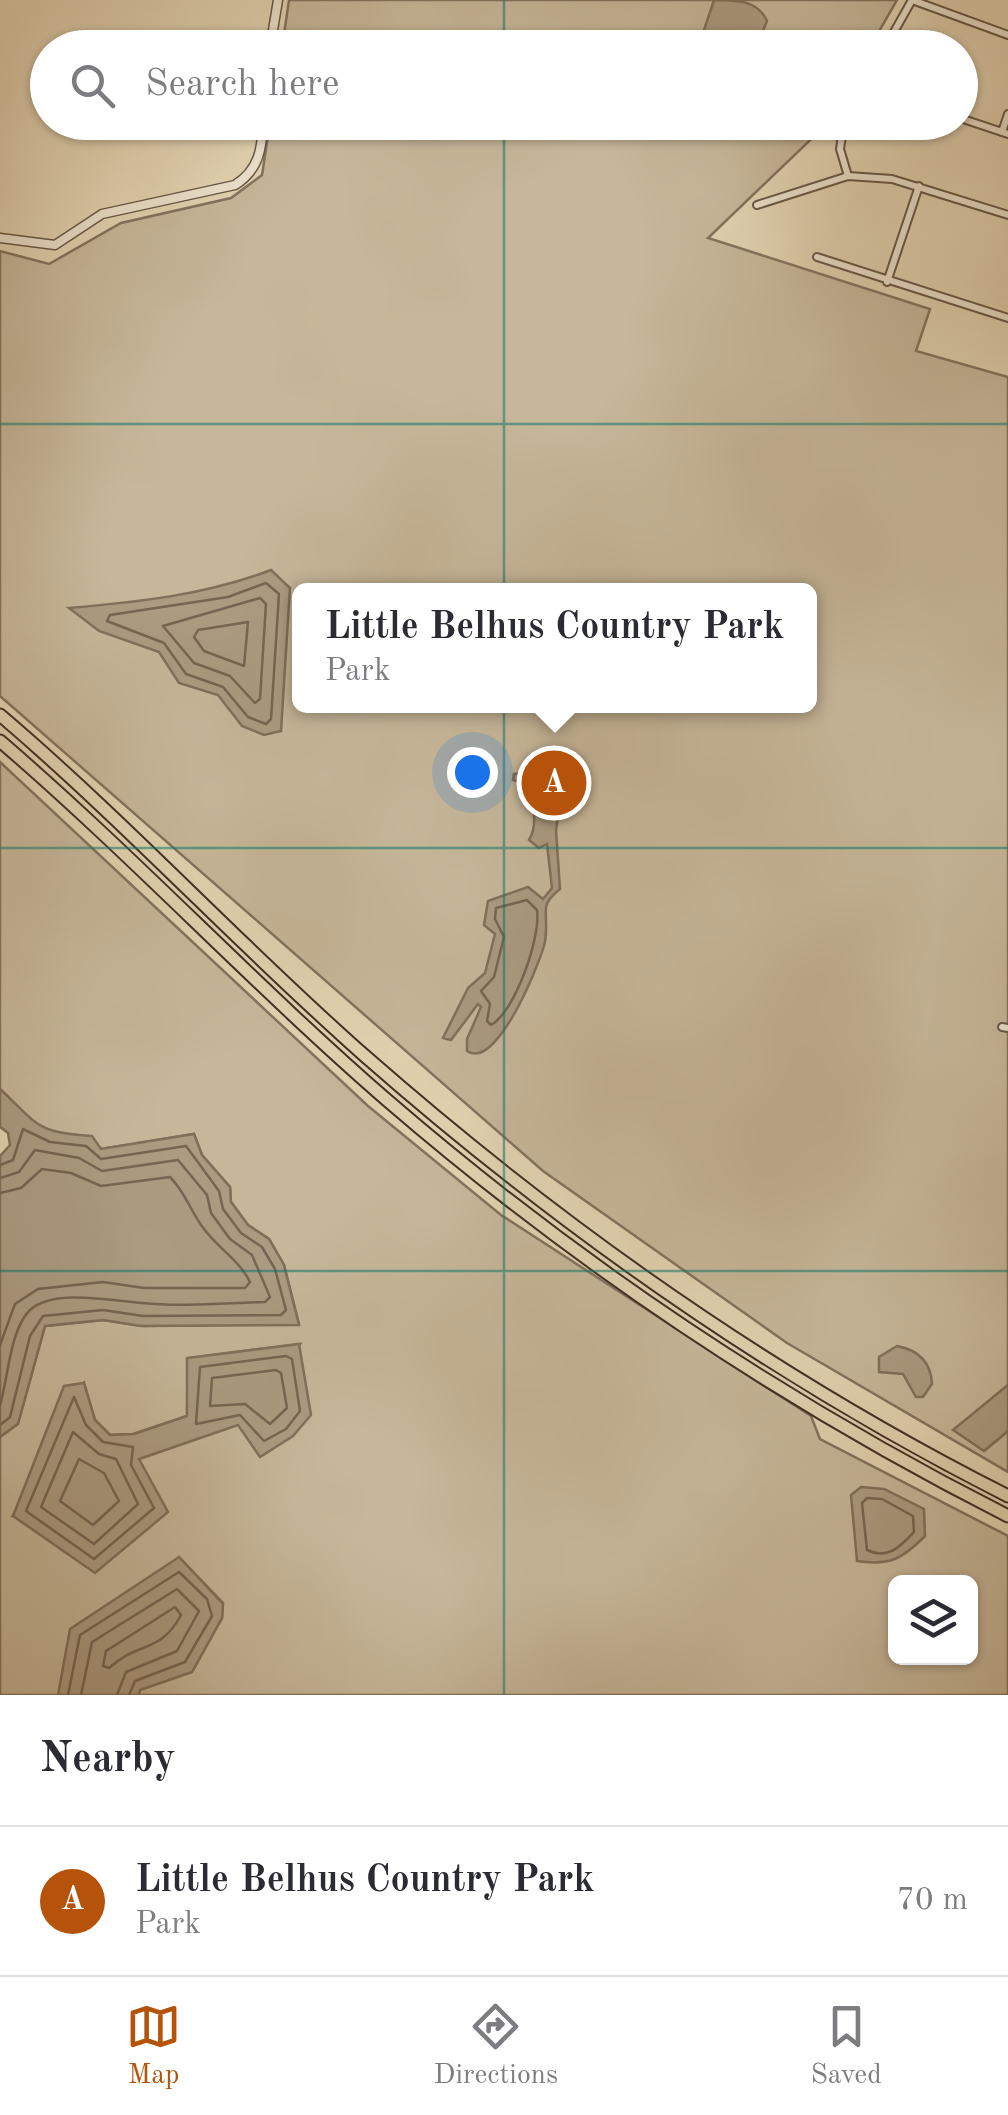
<!DOCTYPE html>
<html lang="en">
<head>
<meta charset="utf-8">
<style>
  body { margin:0; font-family:"Old Standard TT",serif; background:#f7f7f7; color:#2b2b33 }
  .controls { position:absolute; right:30px; bottom:30px; display:grid; overflow:hidden; border-radius:15px; box-shadow:0 2px 8px #0004 }
  .controls button { width:90px; height:90px; display:grid; place-items:center; padding:0; border:0; border-bottom:2px solid #e1e1e2; background:#fff; color:#2b2b33; font:50px sans-serif }
  .you { position:absolute; left:472px; top:772px; width:35px; height:35px; margin:-25px; border:8px solid #fff; border-radius:50%; background:#1a73e8; box-shadow:0 0 0 15px #1a73e833 }
  .badge { display:grid; place-items:center; width:65px; height:65px; border-radius:50%; background:#b45309; color:#fff; font-size:32px; font-weight:700 }
  .pin { position:absolute; translate:-50% -50%; border:5px solid #fff; box-shadow:0 2px 10px #0006 }
  .popup { position:absolute; left:292px; top:583px; width:525px; height:130px; box-sizing:border-box; display:grid; place-content:center; border-radius:15px; background:#fff; filter:drop-shadow(0 2px 8px #0005); font-size:32px; white-space:nowrap; color:#7c7c81 }
  .popup b { font-size:38px; color:#2b2b33 }
  .popup::after { content:''; position:absolute; left:50%; top:100%; margin-left:-20px; border:20px solid transparent; border-top-color:#fff }
  .list { margin:0; padding:0; list-style:none }
  h2 { display:flex; justify-content:space-between; align-items:center; height:130px; margin:0; padding:0 40px; font-size:42px }
  h2 small { font-size:32px; font-weight:400; color:#7c7c81 }
  .list li { display:grid; grid-template-columns:65px 1fr auto; gap:30px; align-items:center; box-sizing:border-box; height:150px; padding:0 40px; border-top:2px solid #e1e1e2 }
  .list b { display:block; font-size:38px; white-space:nowrap }
  .list p { margin:0; font-size:32px; white-space:nowrap; color:#7c7c81 }
  .list em { font-size:32px; font-style:normal; color:#7c7c81 }
  .icon { flex:none; width:55px; height:55px; fill:none; stroke:currentColor; stroke-width:2; stroke-linecap:round; stroke-linejoin:round }
  .map { position:relative; flex:none; width:1008px; height:1695px; overflow:hidden }
  .search { position:absolute; background:#fff; box-shadow:0 2px 8px #0004; left:30px; right:30px; top:30px; height:110px; display:flex; align-items:center; gap:25px; box-sizing:border-box; padding:0 35px; border-radius:55px; color:#7c7c81; font-size:38px }
  .sheet { height:280px; background:#fff }
  nav { display:flex; justify-content:space-around; align-items:center; box-sizing:border-box; height:140px; border-top:2px solid #e1e1e2; background:#fff; font-size:28px; color:#7c7c81 }
  nav a { display:grid; justify-items:center; gap:5px }
  nav .on { color:#b45309 }
  .map>svg:first-child { display:block }
</style>
</head>
<body>
<div class="map">
<svg width="1008" height="1695" viewBox="0 0 1008 1695">
  <rect width="100%" height="100%" fill="#e2d3b2"/>
  <filter id="stains"><feTurbulence type="fractalNoise" baseFrequency=".002" numOctaves="4"/><feColorMatrix values="0 0 0 0 .2 0 0 0 0 .09 0 0 0 0 .02 0 0 0 .5 -.17"/></filter>
  <radialGradient id="worn" r=".72"><stop offset=".6" stop-color="#630" stop-opacity="0"/><stop offset="1" stop-color="#630" stop-opacity=".3"/></radialGradient>
  <!-- green -->
  <g fill="#c6b79a" stroke="#83735e" stroke-width="2.5" fill-rule="evenodd">
    <path d="M 289,0 L 897,0 L 870,47 L 282,48 Z"/>
    <path d="M 270,123 L 828,123 L 708,238 L 930,309 L 916,351 L 1008,377 L 1008,1385 L 954,1430 L 984,1451 L 1008,1431 L 1008,1472 L 787,1343 L 543,1171 L 0,696 L 0,251 L 49,264 L 121,223 L 231,198 L 262,175 ZM 299,590 L 809,590 L 809,706 L 299,706 Z"/>
    <path d="M 0,762 L 368,1106 L 501,1215 L 811,1416 L 820,1439 L 1008,1536 L 1008,1695 L 139,1695 L 139,1690 L 192,1672 L 222,1618 L 223,1603 L 179,1557 L 58,1695 L 0,1695 L 0,1437 L 18,1423 L 45,1326 L 103,1320 L 142,1326 L 299,1324 L 284,1265 L 269,1239 L 248,1225 L 231,1202 L 230,1187 L 202,1155 L 194,1134 L 101,1149 L 41,1127 L 19,1113 L 0,1089 ZM 300,1344 L 238,1424 L 139,1459 L 13,1515 L 84,1383 L 95,1420 L 110,1435 L 133,1434 L 187,1416 L 188,1358 ZM 896,1582 L 970,1582 L 970,1658 L 896,1658 Z"/>
  </g>
  <!-- water -->
  <g fill="#ab9b81" stroke="#80705b" stroke-width="2.5">
    <path d="M 714,0 C 736,0 758,0 767,21 L 759,41 L 737,47 L 699,45 Z"/>
    <path d="M 271,570 L 290,588 L 281,731 L 264,735 L 242,726 L 218,695 L 179,683 L 159,652 L 99,631 L 69,608 C 139,602 205,595 271,570 Z"/>
    <path d="M 527,773 L 539,780 L 547,798 L 552,792 L 561,796 L 556,830 L 560,889 C 555,893 547,900 546,907 C 545,920 548,932 544,946 C 537,969 496,1071 467,1051 L 467,1039 L 481,1007 L 478,1004 L 451,1040 L 443,1038 L 468,988 L 485,973 L 495,934 L 484,925 L 488,901 L 528,887 L 543,899 L 552,888 L 547,844 L 539,848 L 529,840 C 539,823 533,801 525,783 L 513,780 L 514,774 Z"/>
    <path d="M 0,1089 C 38,1124 35,1133 92,1136 L 101,1149 L 194,1134 L 202,1155 L 230,1187 L 231,1202 L 248,1225 L 269,1239 L 284,1265 L 299,1325 L 141,1326 L 103,1320 L 45,1326 L 18,1424 L 0,1437 L 0,1156 L 10,1145 L 8,1133 L 0,1127 Z"/>
    <path d="M 299,1344 L 311,1415 L 293,1436 L 260,1457 L 238,1425 L 139,1459 L 168,1512 L 95,1573 L 13,1516 L 64,1386 L 84,1383 L 95,1420 L 110,1435 L 134,1434 L 187,1416 L 187,1358 Z"/>
    <path d="M 897,1346 C 918,1350 931,1362 932,1384 L 923,1397 L 916,1397 L 903,1374 L 879,1372 L 879,1357 Z"/>
    <path d="M 1008,1385 L 1008,1431 L 984,1451 L 953,1430 Z"/>
    <path d="M 861,1487 L 884,1489 L 924,1509 L 925,1536 C 902,1559 890,1566 857,1561 L 851,1495 Z"/>
    <path d="M 179,1557 L 223,1604 L 222,1618 L 192,1672 L 140,1690 L 139,1695 L 58,1695 L 70,1629 Z"/>
  </g>
  <g fill="none" stroke-linecap="round" stroke-linejoin="round">
    <!-- shore -->
    <g stroke="#766552" stroke-width="2.5">
      <path d="M 266,583 L 279,594 L 271,719 L 266,724 L 248,717 L 223,687 L 186,674 L 164,643 L 107,621 L 110,615 L 228,597 Z"/>
      <path d="M 260,598 L 266,604 L 260,699 L 255,703 L 230,676 L 194,663 L 163,626 Z"/>
      <path d="M 248,622 L 244,666 L 204,651 L 194,637 L 198,630 Z"/>
      <path d="M 527,900 L 537,910 C 541,937 515,1012 491,1025 L 487,1021 L 490,1004 L 481,991 L 494,977 L 504,937 L 495,919 L 496,908 Z"/>
      <path d="M 0,1165 L 13,1160 L 23,1129 L 50,1142 L 86,1146 L 101,1159 L 186,1146 L 219,1191 L 223,1209 L 241,1233 L 262,1247 L 275,1269 L 286,1310 L 281,1315 L 143,1316 L 103,1310 L 43,1316 L 30,1336 L 10,1417 L 0,1425"/>
      <path d="M 0,1178 L 19,1172 L 35,1150 L 79,1158 L 102,1171 L 178,1160 L 207,1195 L 211,1213 L 230,1239 L 252,1255 L 270,1297 L 265,1302 C 225,1303 183,1307 142,1303 C 114,1301 53,1288 30,1310 C 10,1329 8,1379 0,1405"/>
      <path d="M 0,1193 L 21,1188 L 42,1169 L 71,1173 L 101,1186 L 170,1177 C 186,1193 190,1211 204,1229 C 218,1248 240,1261 250,1282 L 245,1288 L 144,1288 L 103,1282 L 38,1289 L 15,1304 L 0,1345"/>
      <path d="M 286,1356 L 292,1359 L 300,1411 L 286,1429 L 264,1441 L 240,1415 L 196,1424 L 200,1367 Z"/>
      <path d="M 276,1370 L 281,1373 L 287,1408 L 270,1424 L 245,1404 L 210,1406 L 212,1378 Z"/>
      <path d="M 74,1397 L 86,1425 L 103,1442 L 133,1447 L 131,1465 L 154,1508 L 94,1559 L 26,1511 Z"/>
      <path d="M 73,1432 L 99,1454 L 116,1459 L 138,1504 L 94,1544 L 41,1507 Z"/>
      <path d="M 79,1459 L 104,1473 L 119,1501 L 93,1525 L 60,1501 Z"/>
      <path d="M 867,1498 L 882,1499 L 913,1516 L 914,1532 C 900,1547 888,1560 867,1550 L 862,1503 Z"/>
      <path d="M 175,1607 L 181,1615 C 160,1654 138,1641 109,1668 L 103,1666 L 106,1651 Z"/>
      <path d="M 68,1695 L 80,1635 L 179,1572 L 207,1599 L 212,1616 L 185,1662 L 135,1681 L 129,1695"/>
      <path d="M 81,1695 L 92,1642 L 177,1589 L 199,1611 L 177,1651 L 126,1672 L 117,1695"/>
    </g>
    <defs>
      <g id="minor">
        <path d="M 912,0 L 1008,35"/>
        <path d="M 885,48 L 912,0"/>
        <path d="M 960,118 L 1008,134"/>
        <path d="M 844,122 L 840,149 L 848,176"/>
        <path d="M 1002,132 L 1008,114"/>
        <path d="M 757,205 L 848,176 L 892,179 L 1008,215"/>
        <path d="M 817,257 L 1008,318"/>
        <path d="M 887,282 L 919,186"/>
        <path d="M 1002,1027 L 1008,1028"/>
      </g>
      <g id="tertiary">
        <path d="M 270,48 L 278,0"/>
        <path d="M 0,238 L 55,245 L 102,214 L 235,185 C 259,170 262,149 263,122"/>
      </g>
      <g id="motorway">
        <path d="M 0,715 C 127,823 240,946 365,1056 C 561,1228 776,1379 1008,1496"/>
        <path d="M 0,741 C 134,856 254,985 388,1101 C 577,1264 785,1403 1008,1516"/>
      </g>
    </defs>
    <!-- minor casing -->
    <use href="#minor" stroke="#685846" stroke-width="10"/>
    <!-- tertiary casing -->
    <use href="#tertiary" stroke="#685846" stroke-width="11"/>
    <!-- motorway casing -->
    <use href="#motorway" stroke="#402f22" stroke-width="15"/>
    <!-- minor -->
    <use href="#minor" stroke="#ece2cd" stroke-width="6"/>
    <!-- tertiary -->
    <use href="#tertiary" stroke="#ece2cd" stroke-width="8"/>
    <!-- motorway -->
    <use href="#motorway" stroke="#e2d3b2" stroke-width="11"/>
  </g>
  <!-- grid -->
  <path fill="none" stroke="#0f766e" stroke-width="2.5" stroke-opacity="0.55" d="M 504,0 L 504,48M 504,122 L 504,1695M 0,424 L 1008,424M 0,848 L 1008,848M 0,1271 L 1008,1271"/>
  <rect width="100%" height="100%" filter="url(#stains)"/>
  <rect width="100%" height="100%" fill="url(#worn)"/>
</svg>
<div class="controls">
<button><svg class="icon" aria-label="layers" viewBox="0 0 24 24"><path d="M12 4l9 5-9 5-9-5zM3 14l9 5 9-5"/></svg></button>
</div>
<div class="you"></div>
<div class="pin badge" style="left:554px;top:783px">A</div>
<div class="popup"><b>Little Belhus Country Park</b>Park</div>
<div class="search"><svg class="icon" aria-label="search" viewBox="0 0 24 24"><circle cx="10" cy="10" r="6"/><path d="M15 15l6 6"/></svg>Search here</div>
</div>
<section class="sheet">
<h2>Nearby<small></small></h2>
<ul class="list">
<li><span class="badge">A</span><div><b>Little Belhus Country Park</b><p>Park</p></div><em>70 m</em></li>
</ul>
</section>
<nav>
<a class="on"><svg class="icon" aria-label="map" viewBox="0 0 24 24"><path d="M3 6l6-2 6 2 6-2v14l-6 2-6-2-6 2zM9 4v14M15 6v14"/></svg>Map</a>
<a><svg class="icon" aria-label="directions" viewBox="0 0 24 24"><path d="M12 3l9 9-9 9-9-9zM9 14v-3h6M13 9l2 2-2 2"/></svg>Directions</a>
<a><svg class="icon" aria-label="saved" viewBox="0 0 24 24"><path d="M7 4h10v16l-5-4-5 4z"/></svg>Saved</a>
</nav>
</body>
</html>
